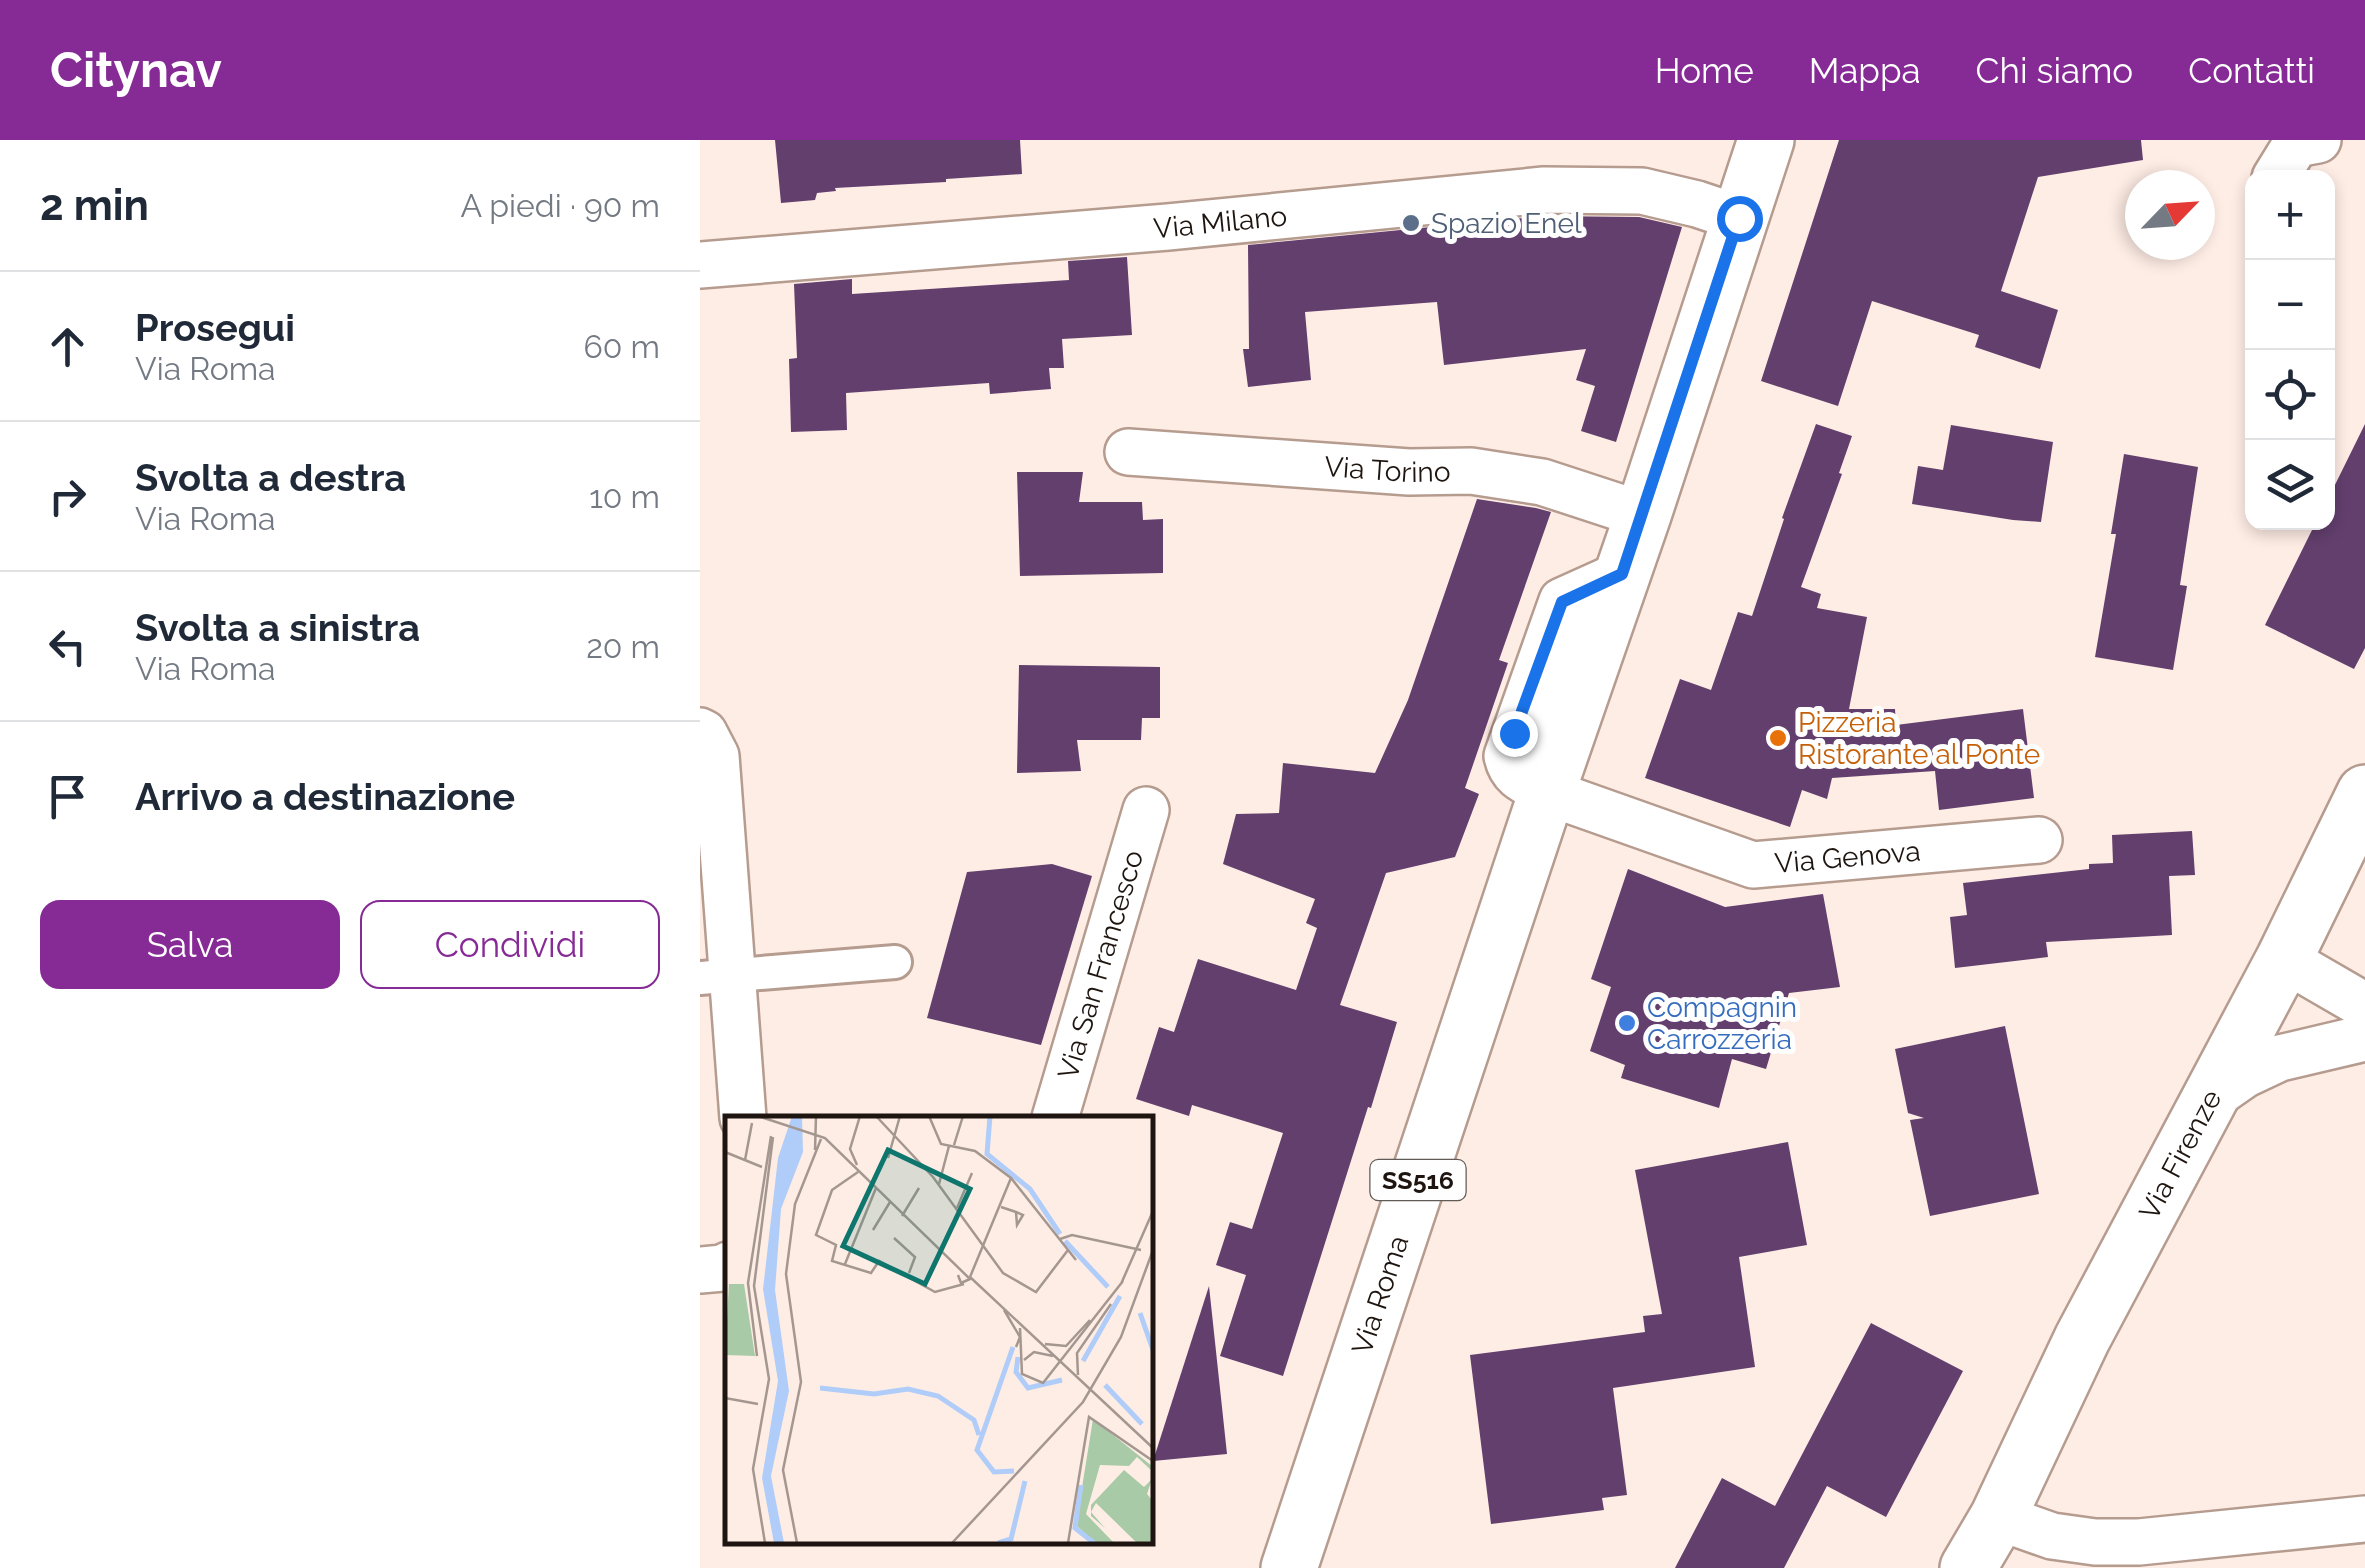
<!DOCTYPE html>
<html lang="it">
<head>
<meta charset="utf-8">
<style>
  body { margin:0; font-family:Raleway,sans-serif; background:#f6f6f7; color:#1f2937 }
  .controls { position:absolute; right:30px; top:30px; display:grid; overflow:hidden; border-radius:20px; box-shadow:0 5px 15px #0003 }
  .controls button { width:90px; height:90px; display:grid; place-items:center; padding:0; border:0; border-bottom:2px solid #e0e1e3; background:#fff; color:#1f2937; font:50px sans-serif }
  .compass { position:absolute; left:1425px; top:30px; width:90px; height:90px; border-radius:50%; background:#fff; box-shadow:0 5px 15px #0003; rotate:65deg }
  .stop { position:absolute; width:30px; height:30px; margin:-22px; border:8px solid #1a73e8; border-radius:50%; background:#fff }
  .stop.end { background:#1a73e8; border-color:#fff; box-shadow:0 2px 10px #0008 }
  .list { margin:0; padding:0; list-style:none }
  h2 { display:flex; justify-content:space-between; align-items:center; height:130px; margin:0; padding:0 40px; font-size:42px }
  h2 small { font-size:32px; font-weight:400; color:#747a83 }
  .list li { display:grid; grid-template-columns:65px 1fr auto; gap:30px; align-items:center; box-sizing:border-box; height:150px; padding:0 40px; border-top:2px solid #e0e1e3 }
  .list b { display:block; font-size:38px; white-space:nowrap }
  .list p { margin:0; font-size:32px; white-space:nowrap; color:#747a83 }
  .list em { font-size:32px; font-style:normal; color:#747a83 }
  .actions { display:flex; gap:20px; padding:30px 40px }
  .actions a { flex:1; padding:22px 0; border:2px solid #862a95; border-radius:20px; text-align:center; font-size:35px; color:#862a95 }
  .actions .main { background:#862a95; color:#fff }
  .icon { flex:none; width:55px; height:55px; fill:none; stroke:currentColor; stroke-width:2; stroke-linecap:round; stroke-linejoin:round }
  .map { position:relative; flex:none; width:1665px; height:1428px; overflow:hidden }
  header { display:flex; align-items:center; gap:60px; box-sizing:border-box; height:140px; padding:0 50px; background:#862a95; color:#fff }
  header strong { font-size:48px }
  nav { display:flex; gap:55px; margin-inline-start:auto; font-size:35px }
  main { display:flex }
  aside { flex:1; background:#fff }
  .map>svg:first-child { display:block }
</style>
</head>
<body>
<header>
<strong>Citynav</strong>
<nav><a>Home</a><a>Mappa</a><a>Chi siamo</a><a>Contatti</a></nav>
</header>
<main>
<aside>
<h2>2 min<small>A piedi · 90 m</small></h2>
<ul class="list">
<li><svg class="icon" aria-label="ahead" viewBox="0 0 24 24"><path d="M12 20V5M6 11l6-6 6 6"/></svg><div><b>Prosegui</b><p>Via Roma</p></div><em>60 m</em></li>
<li><svg class="icon" aria-label="right" viewBox="0 0 24 24"><path d="M7 20v-9h11M14 6l5 5-5 5"/></svg><div><b>Svolta a destra</b><p>Via Roma</p></div><em>10 m</em></li>
<li><svg class="icon" aria-label="left" viewBox="0 0 24 24"><path d="M17 20v-9H6M10 6l-5 5 5 5"/></svg><div><b>Svolta a sinistra</b><p>Via Roma</p></div><em>20 m</em></li>
<li><svg class="icon" aria-label="arrive" viewBox="0 0 24 24"><path d="M6 21V4h12l-3 4 3 4H6"/></svg><div><b>Arrivo a destinazione</b></div></li>
</ul>
<div class="actions"><a class="main">Salva</a><a>Condividi</a></div>
</aside>
<div class="map">
<svg width="1665" height="1428" viewBox="0 0 1665 1428">
  <rect width="100%" height="100%" fill="#feede5"/>
  <!-- building -->
  <g fill="#633f6e">
    <path d="M 75,0 L 320,0 L 322,34 L 246,39 L 246,42 L 135,48 L 136,51 L 117,53 L 115,60 L 81,63 Z"/>
    <path d="M 1139,0 L 1441,0 L 1443,20 L 1338,37 L 1301,151 L 1358,170 L 1340,229 L 1275,207 L 1279,195 L 1172,161 L 1138,266 L 1061,241 Z"/>
    <path d="M 845,76 L 939,77 L 982,87 L 916,302 L 881,291 L 895,246 L 876,240 L 886,209 L 744,225 L 737,162 L 605,172 L 611,240 L 548,247 L 543,209 L 549,209 L 548,105 Z"/>
    <path d="M 427,117 L 432,195 L 362,199 L 364,228 L 349,228 L 351,249 L 290,254 L 289,243 L 146,253 L 147,290 L 91,292 L 89,219 L 97,218 L 94,144 L 152,139 L 152,154 L 369,140 L 368,121 Z"/>
    <path d="M 1116,284 L 1152,296 L 1139,333 L 1142,334 L 1101,447 L 1121,454 L 1117,468 L 1167,477 L 1149,569 L 1195,569 L 1196,585 L 1323,569 L 1334,658 L 1239,670 L 1235,631 L 1132,638 L 1127,659 L 1102,650 L 1090,687 L 945,638 L 980,539 L 1011,550 L 1038,472 L 1052,476 L 1084,379 L 1082,378 Z"/>
    <path d="M 1665,284 L 1665,508 L 1654,529 L 1565,485 L 1616,382 L 1628,382 L 1628,359 Z"/>
    <path d="M 1251,285 L 1353,302 L 1341,382 L 1313,380 L 1212,364 L 1218,326 L 1243,330 Z"/>
    <path d="M 1424,314 L 1498,327 L 1480,445 L 1487,446 L 1473,530 L 1395,517 L 1416,394 L 1411,394 Z"/>
    <path d="M 317,332 L 383,332 L 379,362 L 442,362 L 443,380 L 463,379 L 463,433 L 320,436 Z"/>
    <path d="M 777,359 L 836,368 L 851,372 L 799,520 L 808,523 L 765,648 L 779,654 L 755,717 L 686,733 L 640,865 L 697,882 L 671,968 L 668,967 L 583,1236 L 520,1216 L 546,1135 L 516,1125 L 530,1082 L 552,1089 L 583,993 L 492,965 L 489,976 L 436,959 L 459,887 L 474,892 L 498,819 L 596,850 L 617,788 L 606,783 L 615,759 L 523,724 L 536,674 L 579,673 L 583,623 L 675,633 L 708,560 Z"/>
    <path d="M 319,525 L 460,527 L 460,578 L 442,578 L 441,600 L 377,600 L 381,631 L 317,633 Z"/>
    <path d="M 1492,691 L 1495,735 L 1469,736 L 1472,795 L 1346,802 L 1348,817 L 1255,828 L 1250,777 L 1267,775 L 1263,743 L 1389,729 L 1389,724 L 1413,723 L 1412,695 Z"/>
    <path d="M 352,724 L 392,736 L 341,905 L 227,878 L 267,732 Z"/>
    <path d="M 928,729 L 1025,767 L 1123,754 L 1140,847 L 1089,853 L 1066,929 L 1032,919 L 1019,968 L 921,938 L 925,925 L 890,911 L 911,847 L 891,839 Z"/>
    <path d="M 1305,886 L 1339,1054 L 1230,1076 L 1210,980 L 1224,978 L 1208,973 L 1195,909 Z"/>
    <path d="M 1088,1002 L 1107,1105 L 1039,1117 L 1055,1227 L 913,1248 L 927,1355 L 902,1358 L 904,1370 L 791,1384 L 770,1215 L 945,1192 L 943,1176 L 962,1174 L 935,1030 Z"/>
    <path d="M 509,1146 L 527,1314 L 453,1321 Z"/>
    <path d="M 1171,1183 L 1263,1231 L 1186,1377 L 1127,1346 L 1084,1428 L 975,1428 L 1022,1338 L 1075,1366 Z"/>
  </g>
  <g fill="none" stroke-linecap="round" stroke-linejoin="round">
    <defs>
      <path id="pedestrian" d="M 0,838 L 195,822"/>
      <g id="minor">
        <path d="M 1575,38 L 1596,4 L 1618,0"/>
        <path id="s1" d="M 0,125 L 468,87 L 844,50 L 942,51 L 997,64 L 1039,78"/>
        <path id="s2" d="M 428,312 L 709,332 L 771,331 L 842,342 L 943,375"/>
        <path id="s3" d="M 922,434 L 862,461 L 807,616 C 812,639 828,642 847,652 L 1053,725 L 1339,700"/>
        <path d="M 0,591 L 4,593 L 16,616 L 43,978"/>
        <path d="M 1584,819 L 1665,866"/>
        <path d="M 1511,958 L 1544,935 L 1580,918 L 1665,898"/>
        <path id="s4" d="M 355,978 L 446,670"/>
        <path d="M 0,1130 L 23,1128 L 28,1125"/>
        <path d="M 1298,1377 L 1352,1396 L 1395,1402 L 1439,1402 L 1665,1379"/>
      </g>
      <g id="tertiary">
        <path id="s5" d="M 1268,1428 L 1298,1377 L 1382,1199 L 1584,819 L 1665,653"/>
      </g>
      <g id="primary">
        <path id="s6" d="M 589,1428 L 847,652 L 943,375 L 1066,0"/>
      </g>
    </defs>
    <!-- pedestrian casing -->
    <use href="#pedestrian" stroke="#b69b8f" stroke-width="38"/>
    <!-- minor casing -->
    <use href="#minor" stroke="#b69b8f" stroke-width="50"/>
    <!-- tertiary casing -->
    <use href="#tertiary" stroke="#b69b8f" stroke-width="60"/>
    <!-- primary casing -->
    <use href="#primary" stroke="#b69b8f" stroke-width="60"/>
    <!-- pedestrian -->
    <use href="#pedestrian" stroke="#fff" stroke-width="32"/>
    <!-- minor -->
    <use href="#minor" stroke="#fff" stroke-width="45"/>
    <!-- tertiary -->
    <use href="#tertiary" stroke="#fff" stroke-width="55"/>
    <!-- primary -->
    <use href="#primary" stroke="#fff" stroke-width="55"/>
  </g>
  <g fill="none" stroke-linecap="round" stroke-linejoin="round">
    <!-- route -->
    <path stroke="#1a73e8" stroke-width="12" d="M 814,593 L 862,462 L 922,434 L 1039,78"/>
  </g>
  <!-- markers -->
  <circle fill="#5c6f8a" stroke="#fefefe" stroke-width="4" cx="711" cy="83" r="10"/>
  <circle fill="#e8710a" stroke="#fefefe" stroke-width="4" cx="1078" cy="598" r="10"/>
  <circle fill="#3f7fe0" stroke="#fefefe" stroke-width="4" cx="927" cy="883" r="10"/>
  <g text-anchor="middle" dominant-baseline="central" stroke-width="10" stroke-linejoin="round" paint-order="stroke">
    <!-- shield labels -->
    <rect fill="#fefefe" stroke="#615b57" stroke-width="2.5" x="670.5" y="1020" width="95" height="40" rx="8"/>
    <g font-size="25" font-weight="bold" fill="#1e1510">
      <text x="718" y="1040">SS516</text>
    </g>
    <!-- street labels -->
    <g font-size="28" fill="#1e1510" stroke="#fefefe">
      <text stroke="none"><textPath href="#s1" startOffset="522">Via Milano</textPath></text>
      <text stroke="none"><textPath href="#s2" startOffset="260">Via Torino</textPath></text>
      <text stroke="none"><textPath href="#s3" startOffset="600">Via Genova</textPath></text>
      <text stroke="none"><textPath href="#s4" startOffset="160">Via San Francesco</textPath></text>
      <text stroke="none"><textPath href="#s5" startOffset="465">Via Firenze</textPath></text>
      <text stroke="none"><textPath href="#s6" startOffset="288">Via Roma</textPath></text>
    </g>
    <!-- service labels -->
    <g font-size="28" fill="#4e5e75" stroke="#fefefe" text-anchor="start">
      <text x="731" y="83">Spazio Enel</text>
    </g>
    <!-- food labels -->
    <g font-size="28" fill="#c56008" stroke="#fefefe" text-anchor="start">
      <text x="1098" y="582">Pizzeria<tspan x="1098" dy="32">Ristorante al Ponte</tspan></text>
    </g>
    <!-- shop labels -->
    <g font-size="28" fill="#366cbe" stroke="#fefefe" text-anchor="start">
      <text x="947" y="867">Compagnin<tspan x="947" dy="32">Carrozzeria</tspan></text>
    </g>
  </g>
  <!-- overview -->
  <g transform="translate(25 976)">
    <rect width="428" height="428" fill="#feede5"/>
    <path d="M 4,168 L 19,168 L 30,240 L 0,239 ZM 368,303 L 427,350 L 427,355 L 412,341 L 404,350 L 375,349 L 361,398 L 389,427 L 370,427 L 351,409 ZM 399,354 L 419,371 L 427,363 L 422,378 L 427,384 L 427,427 L 412,427 L 371,387 L 366,396 L 380,412 L 366,400 L 366,389 Z" fill="#a9caa6"/>
    <path d="M 67,0 L 77,0 L 78,36 L 56,93 L 50,174 L 64,275 L 46,360 L 59,427 L 49,427 L 37,362 L 53,265 L 38,173 L 53,42 Z" fill="#b0cdf9"/>
    <path fill="none" stroke="#b0cdf9" stroke-width="5" d="M 265,0 L 262,38 L 305,73 L 335,118M 340,125 L 383,171M 415,197 L 428,234M 288,231 L 252,334 L 269,356 L 289,355M 293,241 L 291,256 L 303,272 L 337,264M 358,245 L 395,180M 380,269 L 417,308M 95,272 L 149,278 L 183,273 L 213,280 L 249,304 L 254,319M 356,369 L 350,412 L 369,427M 273,427 L 286,423 L 300,365"/>
    <path fill="none" stroke="#a49790" stroke-width="2.5" d="M 33,0 L 100,22 L 245,163 L 236,167 L 233,159M 151,0 L 208,61 L 278,157 L 311,176 L 343,134M 204,0 L 216,28 L 250,35 L 286,62 L 351,144M 229,29 L 238,0M 90,34 L 91,0M 0,36 L 37,51M 163,42 L 175,0M 20,44 L 27,7M 132,49 L 125,33 L 135,0M 133,56 L 107,74 L 91,119 L 111,129 L 107,145 L 146,157 L 154,145 L 210,176 L 239,168M 214,68 L 224,30M 276,91 L 291,96 L 298,99 L 292,109 L 291,96M 232,92 L 247,57M 177,100 L 194,72M 148,114 L 165,86M 169,122 L 190,141 L 184,157M 335,123 L 347,119 L 416,134M 120,148 L 151,72M 245,161 L 286,62M 245,161 L 428,332M 396,168 L 428,95M 279,194 L 295,221 L 291,231M 295,212 L 297,258 L 318,267 L 398,165M 320,228 L 341,230 L 365,204M 32,240 L 23,167 L 46,20M 299,244 L 309,236 L 328,240M 353,259 L 352,237 L 386,188M 0,282 L 33,288M 40,427 L 28,353 L 44,263 L 29,170 L 48,21M 72,427 L 58,354 L 76,266 L 61,158 L 70,88 L 96,23M 227,427 L 358,286 L 396,221 L 428,134M 343,427 L 364,301 L 428,345"/>
    <path fill="#0f766e" fill-opacity="0.15" stroke="#0f766e" stroke-width="5" d="M 163,34 L 245,73 L 200,168 L 118,130 Z"/>
    <rect width="428" height="428" fill="none" stroke="#1e1510" stroke-width="5"/>
  </g>
</svg>
<div class="controls">
<button>+</button>
<button>−</button>
<button><svg class="icon" aria-label="locate" viewBox="0 0 24 24"><circle cx="12" cy="12" r="6"/><path d="M12 2v4M12 18v4M2 12h4M18 12h4"/></svg></button>
<button><svg class="icon" aria-label="layers" viewBox="0 0 24 24"><path d="M12 4l9 5-9 5-9-5zM3 14l9 5 9-5"/></svg></button>
</div>
<svg class="compass" viewBox="-18 -18 36 36"><path d="M0-13l5 13h-10z" fill="#e53935"/><path d="M0 13l5-13h-10z" fill="#747a83"/></svg>
<div class="stop" style="left:1039px;top:78px"></div>
<div class="stop end" style="left:814px;top:593px"></div>
</div>
</main>
</body>
</html>
